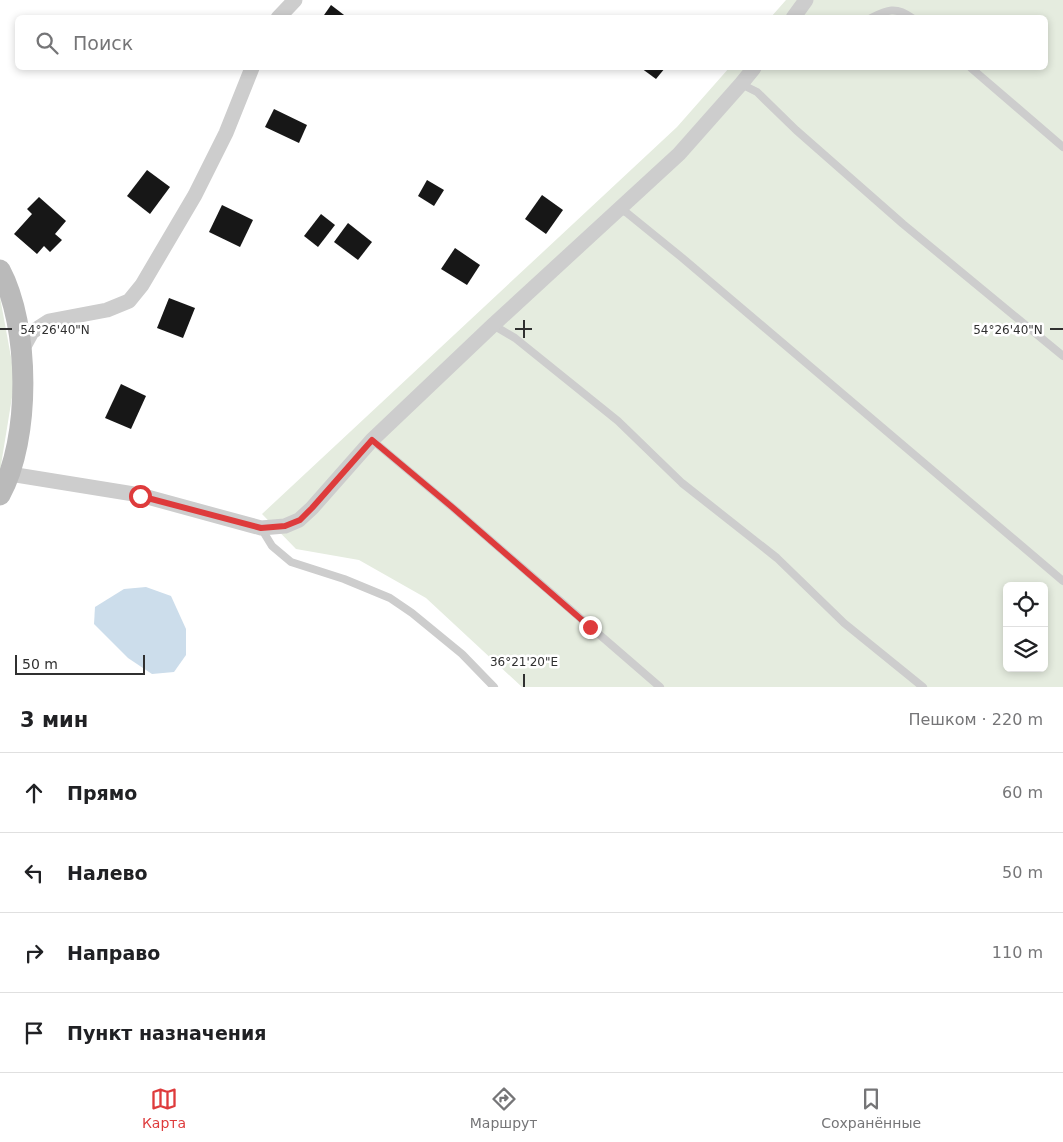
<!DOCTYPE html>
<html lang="ru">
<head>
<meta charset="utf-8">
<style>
  body { margin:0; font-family:"DejaVu Sans",sans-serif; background:#f6f6f6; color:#202124 }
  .controls { position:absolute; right:15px; bottom:15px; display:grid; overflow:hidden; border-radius:8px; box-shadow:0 2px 8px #0003 }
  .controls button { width:45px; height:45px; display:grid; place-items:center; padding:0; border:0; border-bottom:1px solid #e0e0e0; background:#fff; color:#202124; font:25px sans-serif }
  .scale { position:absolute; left:15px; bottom:12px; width:130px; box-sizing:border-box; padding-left:5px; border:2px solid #303030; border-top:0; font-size:14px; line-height:18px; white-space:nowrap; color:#303030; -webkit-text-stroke:4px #fff; paint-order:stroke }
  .stop { position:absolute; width:15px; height:15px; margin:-11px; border:4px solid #de3b3c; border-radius:50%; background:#fff }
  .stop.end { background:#de3b3c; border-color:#fff; box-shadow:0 1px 5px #0008 }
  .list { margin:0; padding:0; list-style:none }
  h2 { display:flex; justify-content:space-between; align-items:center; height:65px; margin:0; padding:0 20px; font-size:21px }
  h2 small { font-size:16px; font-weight:400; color:#757577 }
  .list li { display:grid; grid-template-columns:32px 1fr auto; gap:15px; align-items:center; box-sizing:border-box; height:80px; padding:0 20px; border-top:1px solid #e0e0e0 }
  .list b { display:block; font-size:19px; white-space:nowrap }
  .list em { font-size:16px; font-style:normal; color:#757577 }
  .icon { flex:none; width:28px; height:28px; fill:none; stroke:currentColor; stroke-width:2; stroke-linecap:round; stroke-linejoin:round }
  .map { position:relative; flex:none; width:1063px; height:687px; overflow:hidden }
  .search { position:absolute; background:#fff; box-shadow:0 2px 8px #0003; left:15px; right:15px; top:15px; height:55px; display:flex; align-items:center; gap:12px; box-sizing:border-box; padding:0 18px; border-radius:8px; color:#757577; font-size:19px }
  .sheet { height:385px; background:#fff }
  nav { display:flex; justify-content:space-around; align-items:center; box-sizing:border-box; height:70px; border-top:1px solid #e0e0e0; background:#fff; font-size:14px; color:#757577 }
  nav a { display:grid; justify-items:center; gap:2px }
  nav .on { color:#de3b3c }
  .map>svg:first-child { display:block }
</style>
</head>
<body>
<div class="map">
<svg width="1063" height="687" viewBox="0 0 1063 687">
  <rect width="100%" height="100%" fill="#fff"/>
  <!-- green -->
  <g fill="#e5ecdf" fill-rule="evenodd">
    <path d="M 786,0 L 1063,0 L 1063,687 L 522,687 L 426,598 L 359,560 L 296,549 L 262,514 L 677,127 L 729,68 L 1046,68 L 1046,18 L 771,17 ZM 1007,586 L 1044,586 L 1044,668 L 1007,668 Z"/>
    <path d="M 0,297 L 15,379 L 0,471 Z"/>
  </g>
  <!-- water -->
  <path fill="#ccddeb" d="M 146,587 L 171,596 L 186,629 L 186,655 L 174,672 L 152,674 L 128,658 L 94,624 L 95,607 L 124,589 Z"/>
  <!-- building -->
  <g fill="#171717">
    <path d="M 331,5 L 348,18 L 322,18 Z"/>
    <path d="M 641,68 L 665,68 L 656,79 Z"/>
    <path d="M 274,109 L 307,125 L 299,143 L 265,127 Z"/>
    <path d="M 147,170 L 170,187 L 150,214 L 127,196 Z"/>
    <path d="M 427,180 L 444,190 L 434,206 L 418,196 Z"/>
    <path d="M 542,195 L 563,210 L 546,234 L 525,219 Z"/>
    <path d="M 39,197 L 66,221 L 55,234 L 62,240 L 50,252 L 44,246 L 37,254 L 14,234 L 32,214 L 27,209 Z"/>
    <path d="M 222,205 L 253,220 L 240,247 L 209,232 Z"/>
    <path d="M 321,214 L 335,225 L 318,247 L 304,236 Z"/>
    <path d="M 348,223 L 372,242 L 358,260 L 334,242 Z"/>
    <path d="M 455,248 L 480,265 L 467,285 L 441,269 Z"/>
    <path d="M 169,298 L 195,308 L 183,338 L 157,328 Z"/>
    <path d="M 121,384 L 146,396 L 131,429 L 105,418 Z"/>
  </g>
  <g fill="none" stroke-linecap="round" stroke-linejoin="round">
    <!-- lane -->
    <g stroke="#cdcdcd" stroke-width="8">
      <path d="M 871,18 C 887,10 896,6 912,18"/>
      <path d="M 971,68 L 1063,147"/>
      <path d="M 741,84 L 757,92 L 796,130 L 903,224 L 1063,356"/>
      <path d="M 619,209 L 627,213 L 680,256 L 1063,581"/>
      <path d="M 493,325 L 515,338 L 618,421 L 682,483 L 777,558 L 844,623 L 923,687"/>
      <path d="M 372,440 L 452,507 L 660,687"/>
      <path d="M 261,528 L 272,546 L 291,562 L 344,579 L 390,598 L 412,613 L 462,654 L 494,687"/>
    </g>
    <!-- street -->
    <g stroke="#cdcdcd" stroke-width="15">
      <path d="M 278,18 L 295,0"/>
      <path d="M 793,18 L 806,0"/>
      <path d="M 21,352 L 32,332 L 49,321 L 107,310 L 129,301 L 142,285 L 195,195 L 226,133 L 252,68"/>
      <path d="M 10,474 L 140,495 L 261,528 L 285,526 L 299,520 L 312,508 L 372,440 L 493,325 L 679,154 L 741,84 L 754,68"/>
    </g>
    <!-- secondary -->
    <path stroke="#bababa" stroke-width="21" d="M 0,270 C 30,326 31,439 0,495"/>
  </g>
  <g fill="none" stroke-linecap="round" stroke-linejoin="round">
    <!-- route -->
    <path stroke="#de3b3c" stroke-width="6" d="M 140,496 L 261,528 L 285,526 L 300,520 L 312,508 L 372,440 L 452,507 L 590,627"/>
  </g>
  <!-- ticks -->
  <path fill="none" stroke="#303030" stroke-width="2" d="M 524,320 L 524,338M 0,329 L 12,329M 515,329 L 532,329M 1050,329 L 1063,329M 524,674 L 524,687"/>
  <g font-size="12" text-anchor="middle" fill="#303030" stroke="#fff" stroke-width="5" stroke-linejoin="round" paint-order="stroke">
    <text x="55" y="334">54°26'40"N</text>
    <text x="1008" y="334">54°26'40"N</text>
    <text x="524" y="666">36°21'20"E</text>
  </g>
</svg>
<div class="controls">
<button><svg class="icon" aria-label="locate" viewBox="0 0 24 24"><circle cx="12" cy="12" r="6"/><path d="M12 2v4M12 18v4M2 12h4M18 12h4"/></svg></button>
<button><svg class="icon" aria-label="layers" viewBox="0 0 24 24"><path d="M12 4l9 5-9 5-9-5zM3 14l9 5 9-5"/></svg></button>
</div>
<div class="scale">50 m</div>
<div class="stop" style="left:140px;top:496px"></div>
<div class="stop end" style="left:590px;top:627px"></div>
<div class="search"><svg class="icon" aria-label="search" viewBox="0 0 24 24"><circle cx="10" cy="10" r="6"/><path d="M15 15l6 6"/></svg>Поиск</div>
</div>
<section class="sheet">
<h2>3 мин<small>Пешком · 220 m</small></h2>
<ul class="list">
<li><svg class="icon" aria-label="ahead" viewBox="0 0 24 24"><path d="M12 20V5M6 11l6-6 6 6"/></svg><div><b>Прямо</b></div><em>60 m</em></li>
<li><svg class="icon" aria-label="left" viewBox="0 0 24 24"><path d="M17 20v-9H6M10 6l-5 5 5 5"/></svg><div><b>Налево</b></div><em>50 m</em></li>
<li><svg class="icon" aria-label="right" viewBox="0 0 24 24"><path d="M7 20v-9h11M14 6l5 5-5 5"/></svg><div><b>Направо</b></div><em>110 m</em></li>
<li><svg class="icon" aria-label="arrive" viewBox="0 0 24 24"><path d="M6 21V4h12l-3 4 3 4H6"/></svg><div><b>Пункт назначения</b></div></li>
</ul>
</section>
<nav>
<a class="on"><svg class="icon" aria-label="map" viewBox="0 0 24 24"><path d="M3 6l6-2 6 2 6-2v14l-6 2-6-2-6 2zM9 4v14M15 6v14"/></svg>Карта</a>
<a><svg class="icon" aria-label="directions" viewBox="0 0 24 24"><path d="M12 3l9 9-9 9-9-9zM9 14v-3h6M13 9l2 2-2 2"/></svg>Маршрут</a>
<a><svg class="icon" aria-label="saved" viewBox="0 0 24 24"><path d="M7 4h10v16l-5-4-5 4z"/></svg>Сохранённые</a>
</nav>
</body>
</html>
